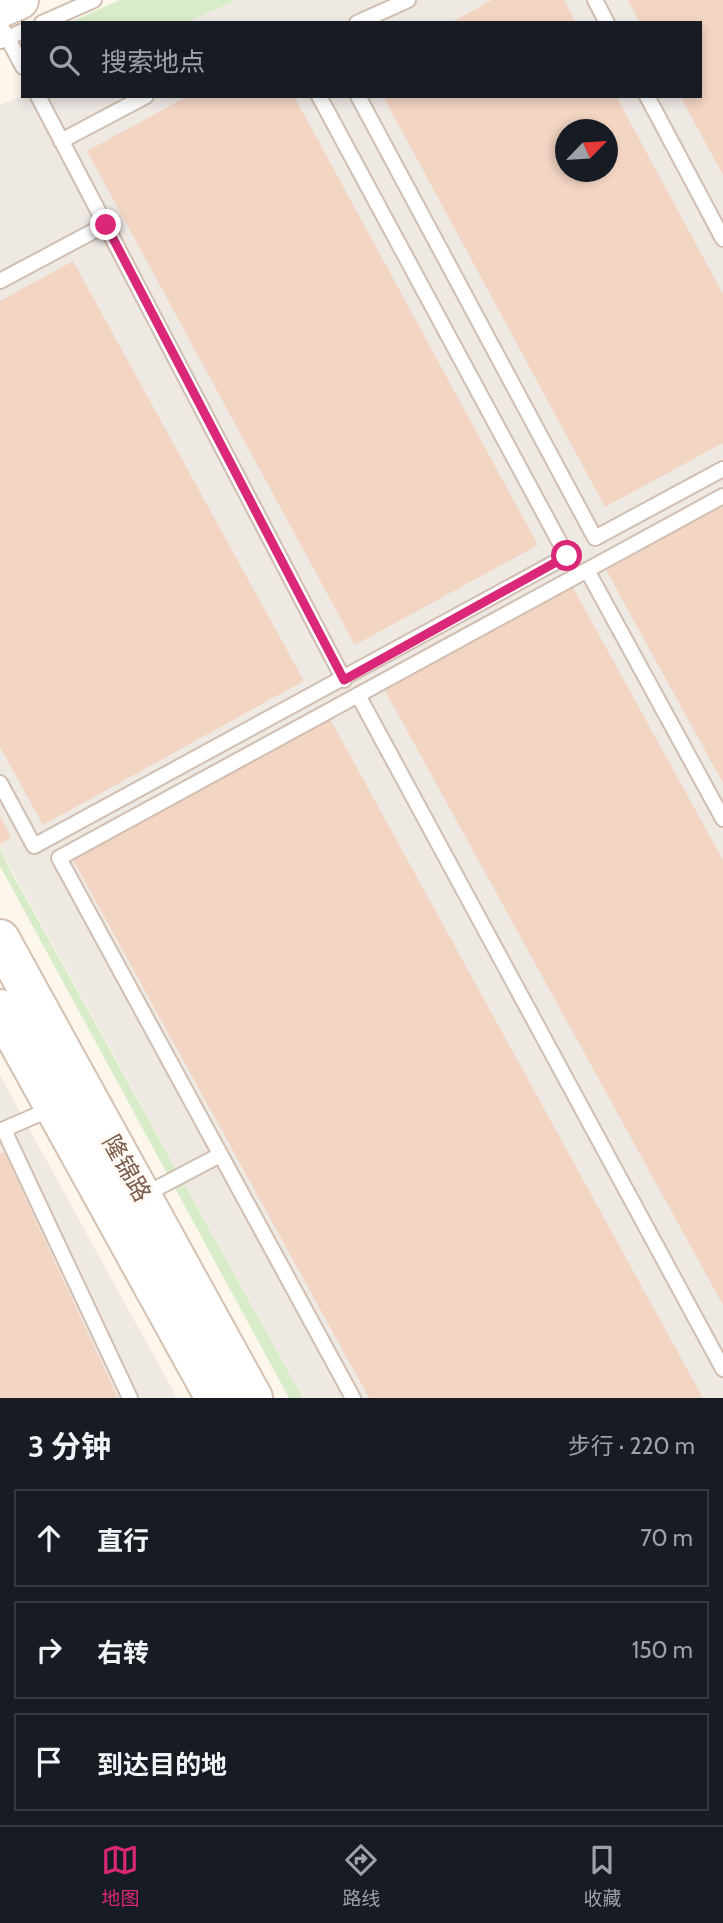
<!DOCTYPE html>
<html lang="zh">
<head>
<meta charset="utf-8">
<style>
  body { margin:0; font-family:Cabin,"Noto Sans SC",sans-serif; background:#20242c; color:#f1f3f6 }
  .compass { position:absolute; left:555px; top:119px; width:63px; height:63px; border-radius:50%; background:#171b24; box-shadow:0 4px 10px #0003; rotate:65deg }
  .stop { position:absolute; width:21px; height:21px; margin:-16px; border:5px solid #db2777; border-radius:50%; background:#fff }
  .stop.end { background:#db2777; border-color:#fff; box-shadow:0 2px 7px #0008 }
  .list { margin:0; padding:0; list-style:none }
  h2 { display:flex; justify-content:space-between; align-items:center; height:91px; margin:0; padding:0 28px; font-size:30px }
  h2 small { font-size:23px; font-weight:400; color:#9ea1a6 }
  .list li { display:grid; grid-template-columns:46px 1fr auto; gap:21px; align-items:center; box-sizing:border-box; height:98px; margin:0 14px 14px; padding:0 14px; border:2px solid #363941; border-radius:0px }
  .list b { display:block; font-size:26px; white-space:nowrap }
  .list em { font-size:23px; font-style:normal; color:#9ea1a6 }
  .icon { flex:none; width:38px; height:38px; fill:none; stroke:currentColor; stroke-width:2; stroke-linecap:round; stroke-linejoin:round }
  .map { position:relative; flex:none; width:723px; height:1398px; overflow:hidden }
  .search { position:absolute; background:#171b24; box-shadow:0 4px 10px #0003; left:21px; right:21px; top:21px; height:77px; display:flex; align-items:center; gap:18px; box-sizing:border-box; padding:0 24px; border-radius:0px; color:#9ea1a6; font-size:26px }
  .sheet { height:427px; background:#171b24 }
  nav { display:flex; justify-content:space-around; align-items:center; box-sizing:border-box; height:98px; border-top:2px solid #363941; background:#171b24; font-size:19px; color:#9ea1a6 }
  nav a { display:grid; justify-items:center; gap:4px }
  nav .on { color:#db2777 }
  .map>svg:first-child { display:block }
</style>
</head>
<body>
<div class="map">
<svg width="723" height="1398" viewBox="0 0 723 1398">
  <rect width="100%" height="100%" fill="#fdf6ec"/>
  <!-- industrial -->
  <g fill="#efe9e4" fill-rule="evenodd">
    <path d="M 236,0 L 723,0 L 723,1398 L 303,1398 L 0,849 L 0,105 L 23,95 L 700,96 L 700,23 L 185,23 ZM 566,130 L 608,130 L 608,172 L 566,172 Z"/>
    <path d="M 0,1075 L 10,1094 L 177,1398 L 0,1398 Z"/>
  </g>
  <!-- green -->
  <g fill="#d8ecc9">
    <path d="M 120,0 L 236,0 L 185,23 L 68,23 Z"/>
    <path d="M 0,849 L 12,873 L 303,1398 L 289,1398 L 0,866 Z"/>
  </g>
  <!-- building -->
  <g fill="#f3d5c3" fill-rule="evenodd">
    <path d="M 492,0 L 564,0 L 576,23 L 450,23 Z"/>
    <path d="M 628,0 L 723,0 L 723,175 L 680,96 L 700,96 L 700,23 L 640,23 Z"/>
    <path d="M 188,96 L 294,96 L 538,545 L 355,645 L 87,151 Z"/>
    <path d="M 383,96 L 616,96 L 723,294 L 723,443 L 605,507 ZM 566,130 L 608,130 L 608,172 L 566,172 Z"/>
    <path d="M 73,261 L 304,681 L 43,825 L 0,747 L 0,301 Z"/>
    <path d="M 723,506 L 723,783 L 606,570 Z"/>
    <path d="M 571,584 L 723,860 L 723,1305 L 383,687 Z"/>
    <path d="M 329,717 L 703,1398 L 369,1398 L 72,858 Z"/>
    <path d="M 0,816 L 11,838 L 0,844 Z"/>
    <path d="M 4,1152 L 118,1398 L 0,1398 L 0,1154 Z"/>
  </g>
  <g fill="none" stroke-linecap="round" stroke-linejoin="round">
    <defs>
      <g id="lane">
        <path d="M 595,0 L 607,23"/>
        <path d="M 42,23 L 94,0"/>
        <path d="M 357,23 L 408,0"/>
        <path d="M 0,24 L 23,67"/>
        <path d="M 1,41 L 23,31"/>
        <path d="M 38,96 L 344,680"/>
        <path d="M 358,96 L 595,538 L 723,469"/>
        <path d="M 647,96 L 723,239"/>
        <path d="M 61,141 L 146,96"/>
        <path d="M 0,281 L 105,225"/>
        <path d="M 587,570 L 723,819"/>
        <path d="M 358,695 L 723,1369"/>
        <path d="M 0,783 L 34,846 L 567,556 L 319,96"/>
        <path d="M 4,1130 L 130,1398"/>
        <path d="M 0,1131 L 53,1108"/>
        <path d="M 144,1195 L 220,1155"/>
        <path d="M 353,1398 L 59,858 L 723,496"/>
      </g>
      <g id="secondary">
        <path d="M 0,8 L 19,0"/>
        <path d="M 0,939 L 253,1398"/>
        <path d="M 0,1009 L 215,1398"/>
      </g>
    </defs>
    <!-- lane casing -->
    <use href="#lane" stroke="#d1beb0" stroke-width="18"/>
    <!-- secondary casing -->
    <use href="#secondary" stroke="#d6c0b0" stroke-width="42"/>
    <!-- lane -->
    <use href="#lane" stroke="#fff" stroke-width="14"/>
    <!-- secondary -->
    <use href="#secondary" stroke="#fff" stroke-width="38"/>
  </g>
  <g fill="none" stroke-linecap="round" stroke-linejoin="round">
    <!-- route -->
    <path stroke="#db2777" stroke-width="9" d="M 106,225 L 344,680 L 567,556"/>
  </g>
  <g text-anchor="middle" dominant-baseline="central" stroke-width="6" stroke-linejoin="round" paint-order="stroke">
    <!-- street labels -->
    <g font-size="24" fill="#7a5c4d" stroke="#fffaf3">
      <text transform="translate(127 1168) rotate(61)">隆锦路</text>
    </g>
  </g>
</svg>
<svg class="compass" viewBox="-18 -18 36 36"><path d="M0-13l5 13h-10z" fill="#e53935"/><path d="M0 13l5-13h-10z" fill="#9ea1a6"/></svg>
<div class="stop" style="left:567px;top:556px"></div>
<div class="stop end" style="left:106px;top:225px"></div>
<div class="search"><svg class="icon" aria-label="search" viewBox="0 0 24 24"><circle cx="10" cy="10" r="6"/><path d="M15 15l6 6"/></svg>搜索地点</div>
</div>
<section class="sheet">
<h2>3 分钟<small>步行 · 220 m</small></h2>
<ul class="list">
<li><svg class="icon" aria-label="ahead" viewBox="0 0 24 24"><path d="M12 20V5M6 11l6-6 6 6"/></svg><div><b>直行</b></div><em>70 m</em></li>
<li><svg class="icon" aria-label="right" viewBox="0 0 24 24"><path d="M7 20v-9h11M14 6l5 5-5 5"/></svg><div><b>右转</b></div><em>150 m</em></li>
<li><svg class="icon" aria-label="arrive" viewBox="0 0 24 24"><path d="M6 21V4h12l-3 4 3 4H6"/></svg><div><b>到达目的地</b></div></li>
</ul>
</section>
<nav>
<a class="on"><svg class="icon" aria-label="map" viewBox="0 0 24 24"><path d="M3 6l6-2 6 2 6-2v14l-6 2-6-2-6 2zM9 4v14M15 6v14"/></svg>地图</a>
<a><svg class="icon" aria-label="directions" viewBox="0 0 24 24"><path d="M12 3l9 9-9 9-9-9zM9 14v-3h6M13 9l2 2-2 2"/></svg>路线</a>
<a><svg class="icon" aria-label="saved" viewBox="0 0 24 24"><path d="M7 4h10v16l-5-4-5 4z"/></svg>收藏</a>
</nav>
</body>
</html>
